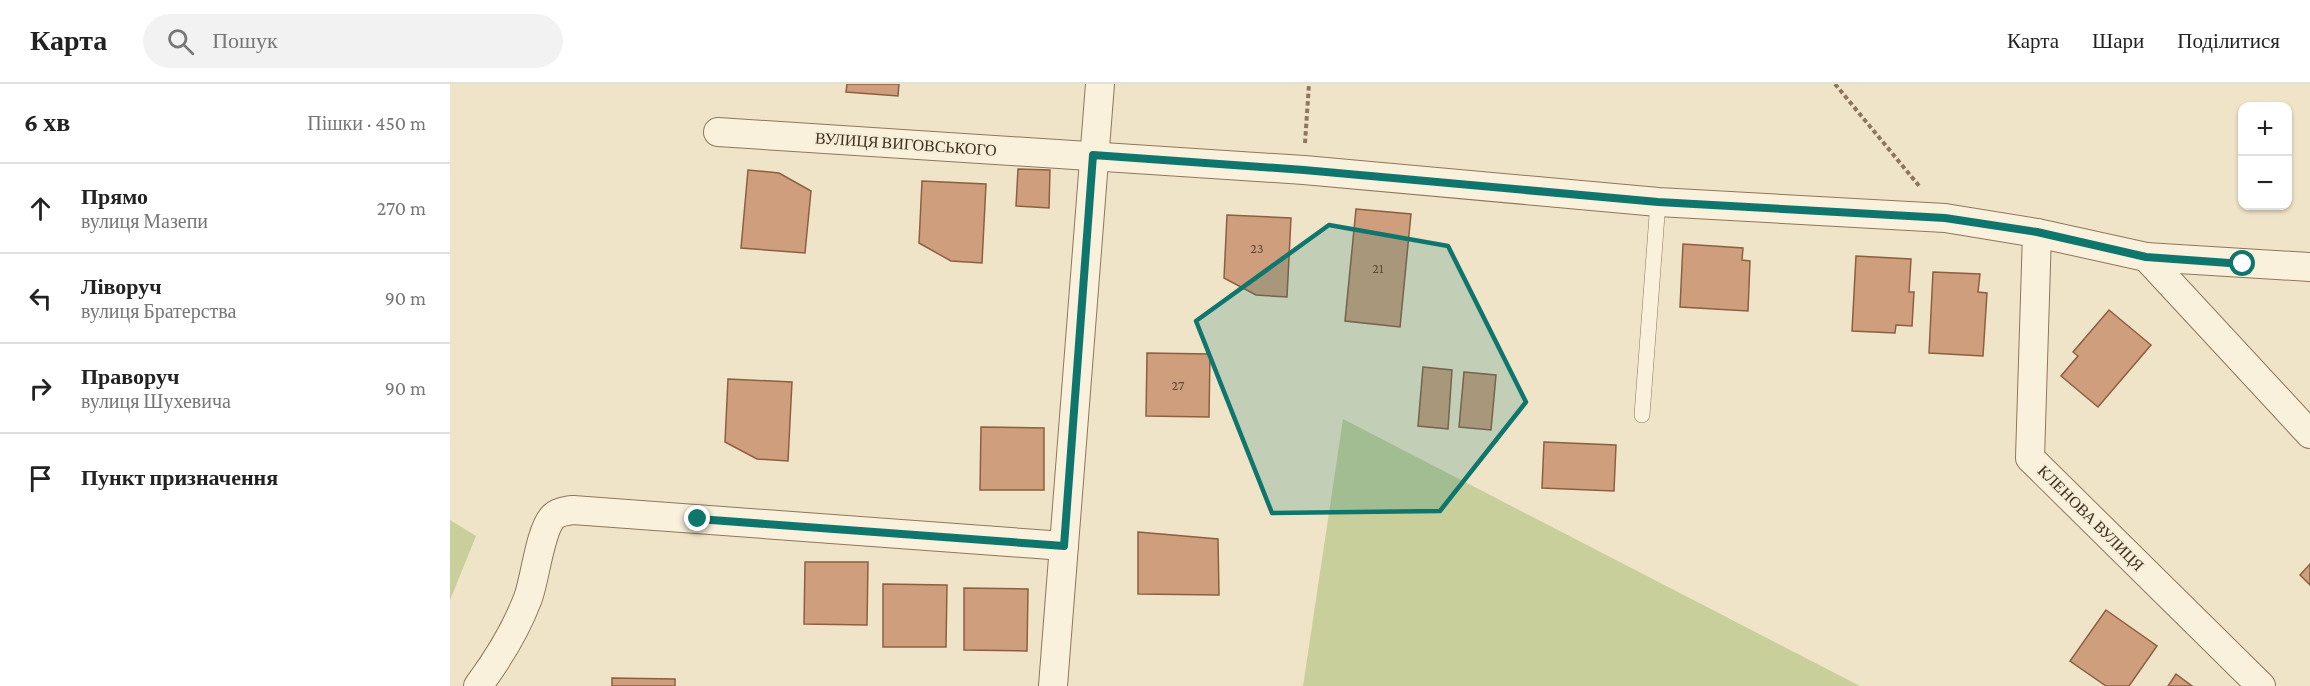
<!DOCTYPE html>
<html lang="uk">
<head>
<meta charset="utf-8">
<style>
  body { margin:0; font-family:"Crimson Pro",serif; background:#f2f2f2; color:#222 }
  .controls { position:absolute; right:18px; top:18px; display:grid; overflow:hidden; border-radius:12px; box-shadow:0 2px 4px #0004 }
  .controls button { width:54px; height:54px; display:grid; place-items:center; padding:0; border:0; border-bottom:2px solid #e0e0e0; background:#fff; color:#222; font:30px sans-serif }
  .stop { position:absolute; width:18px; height:18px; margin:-14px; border:4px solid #0f766e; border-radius:50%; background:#fff }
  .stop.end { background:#0f766e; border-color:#fff; box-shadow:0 2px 6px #0008 }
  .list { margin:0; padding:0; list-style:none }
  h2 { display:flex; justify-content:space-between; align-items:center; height:78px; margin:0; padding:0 24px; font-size:26px }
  h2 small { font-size:20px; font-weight:400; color:#767676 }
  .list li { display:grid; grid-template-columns:39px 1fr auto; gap:18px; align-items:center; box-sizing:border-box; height:90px; padding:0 24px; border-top:2px solid #e0e0e0 }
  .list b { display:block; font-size:22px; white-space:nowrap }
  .list p { margin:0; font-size:20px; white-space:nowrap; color:#767676 }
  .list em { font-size:20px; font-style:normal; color:#767676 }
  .icon { flex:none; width:33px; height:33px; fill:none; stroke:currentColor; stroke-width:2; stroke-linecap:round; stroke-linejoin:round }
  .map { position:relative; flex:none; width:1860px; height:602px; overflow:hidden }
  header { display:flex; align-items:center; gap:36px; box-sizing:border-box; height:84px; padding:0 30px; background:#fff; border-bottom:2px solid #e0e0e0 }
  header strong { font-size:28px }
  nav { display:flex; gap:33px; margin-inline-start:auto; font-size:21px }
  .search { width:420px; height:54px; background:#f2f2f2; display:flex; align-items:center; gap:15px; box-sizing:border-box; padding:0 21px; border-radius:33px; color:#767676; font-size:22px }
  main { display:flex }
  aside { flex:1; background:#fff }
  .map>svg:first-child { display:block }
</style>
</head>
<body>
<header>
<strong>Карта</strong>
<div class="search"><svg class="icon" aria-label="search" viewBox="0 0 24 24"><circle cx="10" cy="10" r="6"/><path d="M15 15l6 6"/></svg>Пошук</div>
<nav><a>Карта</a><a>Шари</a><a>Поділитися</a></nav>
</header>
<main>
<aside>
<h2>6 хв<small>Пішки · 450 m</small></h2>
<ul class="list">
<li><svg class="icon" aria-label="ahead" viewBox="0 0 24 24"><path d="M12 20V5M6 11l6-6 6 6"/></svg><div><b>Прямо</b><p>вулиця Мазепи</p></div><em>270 m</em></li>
<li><svg class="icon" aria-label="left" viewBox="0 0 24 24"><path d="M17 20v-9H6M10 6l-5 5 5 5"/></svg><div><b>Ліворуч</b><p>вулиця Братерства</p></div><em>90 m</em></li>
<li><svg class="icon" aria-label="right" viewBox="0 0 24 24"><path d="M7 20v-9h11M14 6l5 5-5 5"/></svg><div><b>Праворуч</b><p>вулиця Шухевича</p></div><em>90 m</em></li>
<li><svg class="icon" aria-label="arrive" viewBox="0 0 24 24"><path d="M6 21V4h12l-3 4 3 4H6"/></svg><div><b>Пункт призначення</b></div></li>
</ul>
</aside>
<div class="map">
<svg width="1860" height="602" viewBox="0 0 1860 602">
  <rect width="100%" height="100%" fill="#f0e4c8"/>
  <!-- green -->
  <g fill="#c9cf9b">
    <path d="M 893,335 L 1410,602 L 853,602 Z"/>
    <path d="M 0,436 L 26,452 L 0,516 Z"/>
  </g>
  <!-- building -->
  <g fill="#cf9f7d" stroke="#8d5f41" stroke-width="1.5">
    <path d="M 397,0 L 449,0 L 448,12 L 396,8 Z"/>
    <path d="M 568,85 L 600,86 L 599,124 L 566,122 Z"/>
    <path d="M 298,86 L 329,89 L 361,107 L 355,169 L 291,164 Z"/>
    <path d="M 472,97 L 536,100 L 532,179 L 501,177 L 469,159 Z"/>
    <path d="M 906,125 L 961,130 L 950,243 L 895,237 Z"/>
    <path d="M 777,131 L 841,134 L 837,213 L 806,211 L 774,194 Z"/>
    <path d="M 1233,160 L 1293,164 L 1292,176 L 1300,177 L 1298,227 L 1230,223 Z"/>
    <path d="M 1406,172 L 1461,175 L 1459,208 L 1464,208 L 1462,242 L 1446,241 L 1445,249 L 1402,247 Z"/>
    <path d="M 1483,188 L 1530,190 L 1528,208 L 1537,209 L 1533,272 L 1479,269 Z"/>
    <path d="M 1659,226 L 1701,261 L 1648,323 L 1611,292 L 1628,272 L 1623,268 Z"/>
    <path d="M 697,269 L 760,270 L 759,333 L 696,332 Z"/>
    <path d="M 973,283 L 1002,286 L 998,345 L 968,342 Z"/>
    <path d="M 1014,288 L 1046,291 L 1041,346 L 1009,343 Z"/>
    <path d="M 278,295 L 342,298 L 338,377 L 307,375 L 275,358 Z"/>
    <path d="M 531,343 L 594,344 L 594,406 L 530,406 Z"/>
    <path d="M 1094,358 L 1166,361 L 1164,407 L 1092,404 Z"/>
    <path d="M 688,448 L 768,455 L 769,511 L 688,510 Z"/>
    <path d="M 355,478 L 418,478 L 417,541 L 354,540 Z"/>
    <path d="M 1860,480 L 1860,501 L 1850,491 Z"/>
    <path d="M 433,500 L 497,501 L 496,563 L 433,563 Z"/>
    <path d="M 514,504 L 578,505 L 577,567 L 514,566 Z"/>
    <path d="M 1656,526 L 1707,562 L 1679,602 L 1656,602 L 1620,577 Z"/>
    <path d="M 1726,590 L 1742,602 L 1718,602 Z"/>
    <path d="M 162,594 L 225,595 L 225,602 L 162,602 Z"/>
  </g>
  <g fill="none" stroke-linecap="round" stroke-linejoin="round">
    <defs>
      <path id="lane" d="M 1192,331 L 1208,118"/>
      <g id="street">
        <path d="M 268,48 L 854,86 L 1208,118 L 1495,134 L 1587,149 L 1696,173 L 1860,183"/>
        <path d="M 1587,149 L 1580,374 L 1811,602"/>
        <path d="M 1696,173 L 1860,350"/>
        <path d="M 28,602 C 48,575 66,546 78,514 C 85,495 90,448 102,434 C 107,428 115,427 123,426 L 614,462"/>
        <path d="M 603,602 L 650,0"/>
      </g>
    </defs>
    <!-- lane casing -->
    <use href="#lane" stroke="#8d765c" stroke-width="16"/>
    <!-- street casing -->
    <use href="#street" stroke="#8d765c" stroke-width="30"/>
    <!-- path -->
    <g stroke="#8d765c" stroke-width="4" stroke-dasharray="4.5 3" stroke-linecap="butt">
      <path d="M 1385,0 L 1470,103"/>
      <path d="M 855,59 L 859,0"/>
    </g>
    <!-- lane -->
    <use href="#lane" stroke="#faf1dc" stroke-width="15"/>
    <!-- street -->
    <use href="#street" stroke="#faf1dc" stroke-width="28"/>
  </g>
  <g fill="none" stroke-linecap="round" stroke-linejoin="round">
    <!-- route -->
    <path stroke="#0f766e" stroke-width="8" d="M 248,435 L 614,462 L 643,71 L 854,86 L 1208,118 L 1495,134 L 1587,148 L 1696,173 L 1793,180"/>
  </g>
  <!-- marked area -->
  <path fill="#0f766e" fill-opacity="0.2" stroke="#0f766e" stroke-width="4.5" stroke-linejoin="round" d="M 879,141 L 998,162 L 1076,318 L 990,427 L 822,429 L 746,237 Z"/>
  <g text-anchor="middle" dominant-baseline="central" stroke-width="4.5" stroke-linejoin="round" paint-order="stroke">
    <!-- number labels -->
    <g font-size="14" fill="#624a37">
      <text x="807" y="164">23</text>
      <text x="928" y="184">21</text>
      <text x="728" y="301">27</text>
    </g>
    <!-- street labels -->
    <g font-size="16" fill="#3d2e20" stroke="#f7eed8">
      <text transform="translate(456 60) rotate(4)">ВУЛИЦЯ ВИГОВСЬКОГО</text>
      <text transform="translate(1641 434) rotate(45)">КЛЕНОВА ВУЛИЦЯ</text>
    </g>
  </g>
</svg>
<div class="controls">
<button>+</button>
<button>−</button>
</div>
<div class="stop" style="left:1793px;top:180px"></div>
<div class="stop end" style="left:248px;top:435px"></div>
</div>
</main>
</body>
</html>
